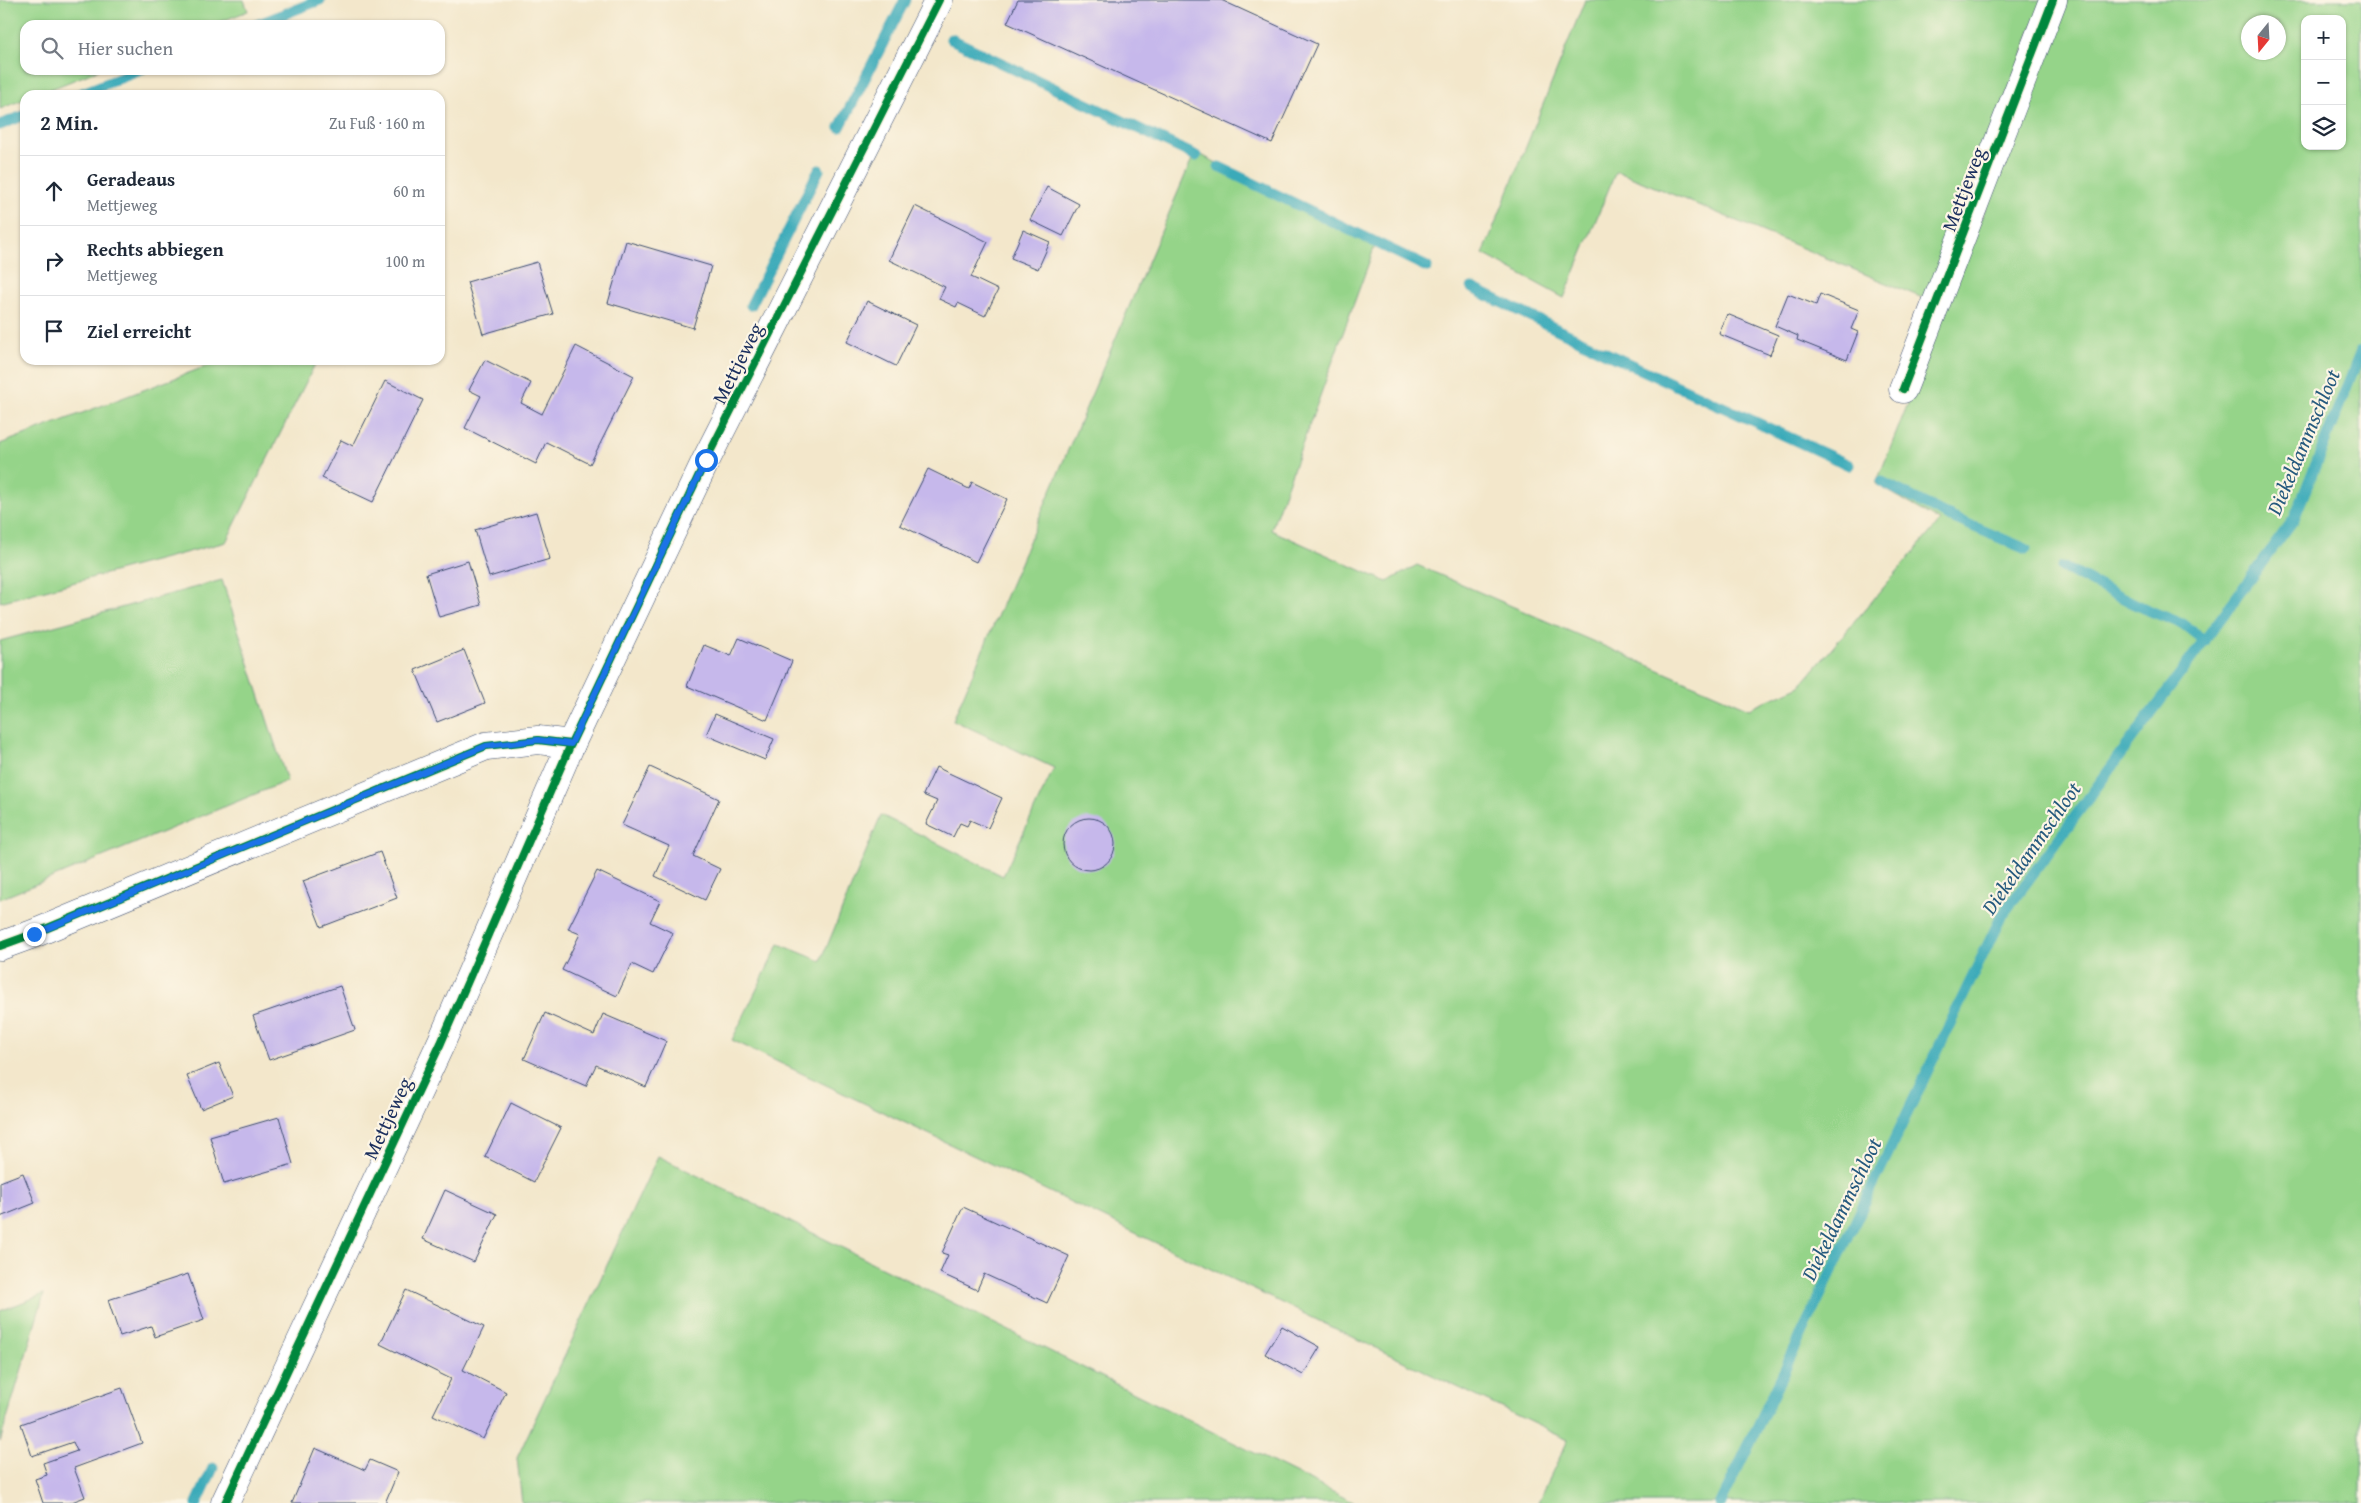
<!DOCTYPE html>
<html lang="de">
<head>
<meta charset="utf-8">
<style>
  body { margin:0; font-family:"Gentium Book Plus",serif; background:#f2f2f3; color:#1f2937 }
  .controls { position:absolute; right:15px; top:15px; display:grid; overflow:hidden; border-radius:10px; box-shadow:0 1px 4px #0004 }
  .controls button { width:45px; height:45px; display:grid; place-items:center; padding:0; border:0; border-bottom:1px solid #e0e1e3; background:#fff; color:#1f2937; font:25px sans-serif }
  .compass { position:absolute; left:2241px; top:15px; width:45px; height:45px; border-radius:50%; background:#fff; box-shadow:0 1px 4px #0004; rotate:198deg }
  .stop { position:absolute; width:15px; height:15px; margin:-11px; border:4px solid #1a73e8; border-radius:50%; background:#fff }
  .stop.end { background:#1a73e8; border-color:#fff; box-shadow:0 1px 5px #0008 }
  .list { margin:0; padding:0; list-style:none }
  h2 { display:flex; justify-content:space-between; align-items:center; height:65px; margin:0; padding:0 20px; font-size:21px }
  h2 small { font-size:16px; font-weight:400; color:#747a83 }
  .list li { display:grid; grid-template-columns:32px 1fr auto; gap:15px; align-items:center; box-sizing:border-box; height:70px; padding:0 20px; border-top:1px solid #e0e1e3 }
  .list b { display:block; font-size:19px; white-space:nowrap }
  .list p { margin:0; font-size:16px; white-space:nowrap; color:#747a83 }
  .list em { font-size:16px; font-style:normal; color:#747a83 }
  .icon { flex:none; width:28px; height:28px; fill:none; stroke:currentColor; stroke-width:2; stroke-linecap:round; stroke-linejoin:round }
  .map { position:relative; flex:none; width:2361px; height:1503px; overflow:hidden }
  .search { position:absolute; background:#fff; box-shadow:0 1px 4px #0004; left:20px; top:20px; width:425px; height:55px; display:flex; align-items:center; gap:12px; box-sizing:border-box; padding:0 18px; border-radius:15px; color:#747a83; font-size:19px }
  .panel { position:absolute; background:#fff; box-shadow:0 1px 4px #0004; left:20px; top:90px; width:425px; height:275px; border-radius:15px }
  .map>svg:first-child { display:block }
</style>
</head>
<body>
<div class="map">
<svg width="2361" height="1503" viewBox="0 0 2361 1503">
  <rect width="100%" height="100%" fill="#fcf5e5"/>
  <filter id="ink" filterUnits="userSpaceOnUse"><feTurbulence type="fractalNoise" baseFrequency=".02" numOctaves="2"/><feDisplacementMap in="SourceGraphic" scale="10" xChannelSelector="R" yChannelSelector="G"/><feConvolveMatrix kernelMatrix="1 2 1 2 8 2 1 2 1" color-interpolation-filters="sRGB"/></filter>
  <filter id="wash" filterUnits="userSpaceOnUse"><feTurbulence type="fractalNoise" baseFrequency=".0096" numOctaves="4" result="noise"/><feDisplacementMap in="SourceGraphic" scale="20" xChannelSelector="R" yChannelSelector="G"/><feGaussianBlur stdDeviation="1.12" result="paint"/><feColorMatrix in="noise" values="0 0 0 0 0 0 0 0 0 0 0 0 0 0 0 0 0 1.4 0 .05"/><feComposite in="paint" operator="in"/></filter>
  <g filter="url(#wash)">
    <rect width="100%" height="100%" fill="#f3e7cb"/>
    <!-- green -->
    <g fill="#95d489" stroke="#588274" fill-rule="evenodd">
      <path d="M 0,0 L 244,0 L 248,11 L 212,25 L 25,25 L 25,70 L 99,70 L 36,95 L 25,95 L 25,99 L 0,109 Z"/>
      <path d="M 1585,0 L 2043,0 L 1930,301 L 1616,171 L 1564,298 L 1483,254 Z"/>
      <path d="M 2068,0 L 2361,0 L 2361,1503 L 1538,1503 L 1568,1440 L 732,1040 L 779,944 L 821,961 L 881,815 L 1003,876 L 1054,768 L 953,720 L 1195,152 L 1376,243 L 1271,530 L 1387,582 L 1417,565 L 1749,709 L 1800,686 L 1940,521 L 1876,484 ZM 2305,19 L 2342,19 L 2342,146 L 2305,146 ZM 2248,22 L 2278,22 L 2278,52 L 2248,52 Z"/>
      <path d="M 223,360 L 317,360 L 226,542 L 0,602 L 0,444 Z"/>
      <path d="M 222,580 L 287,781 L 0,899 L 0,641 Z"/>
      <path d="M 658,1156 L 1355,1503 L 522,1503 L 517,1458 Z"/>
      <path d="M 44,1294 L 0,1442 L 0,1311 Z"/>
    </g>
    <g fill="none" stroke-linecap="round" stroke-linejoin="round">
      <!-- stream -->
      <g stroke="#3baab9" stroke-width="11">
        <path d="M 256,25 L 320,0"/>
        <path d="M 951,39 L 1196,156"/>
        <path d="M 77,95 L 141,70"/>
        <path d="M 0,125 L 25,115"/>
        <path d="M 840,127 L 905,0"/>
        <path d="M 1219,167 L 1427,267"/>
        <path d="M 1472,288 L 1610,355 L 1849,465"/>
        <path d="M 751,305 L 819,170"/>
        <path d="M 1882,482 L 1951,517 L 2026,549"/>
        <path d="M 2062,567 L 2145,609 L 2183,624 L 2205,641"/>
        <path d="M 197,1503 L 213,1468"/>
        <path d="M 1721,1503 L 2001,917 L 2294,519 L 2361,351"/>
      </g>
    </g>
    <g id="blocks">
      <!-- building -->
      <g fill="#c6b8eb">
        <path d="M 1018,0 L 1221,0 L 1317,44 L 1272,143 L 1007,23 Z"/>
        <path d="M 1047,187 L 1079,204 L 1063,236 L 1030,220 Z"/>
        <path d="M 915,206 L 988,242 L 971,277 L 998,290 L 985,316 L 958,303 L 956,307 L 939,299 L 945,287 L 889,260 Z"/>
        <path d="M 1023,230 L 1050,242 L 1038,269 L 1011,258 Z"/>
        <path d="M 626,241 L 711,266 L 693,328 L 608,303 Z"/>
        <path d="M 537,262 L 553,314 L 483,334 L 467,282 Z"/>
        <path d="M 1788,294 L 1816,305 L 1820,294 L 1859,310 L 1851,329 L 1858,332 L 1847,360 L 1797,340 L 1798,336 L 1775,326 Z"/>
        <path d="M 867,301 L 916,325 L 896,366 L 847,342 Z"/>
        <path d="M 1727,314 L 1778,335 L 1770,355 L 1719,334 Z"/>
        <path d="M 576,346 L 634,376 L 590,464 L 546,442 L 536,464 L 465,428 L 481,396 L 469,390 L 485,360 L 531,383 L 521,403 L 542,414 Z"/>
        <path d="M 385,381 L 423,400 L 373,502 L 322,478 L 341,440 L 353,446 Z"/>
        <path d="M 928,469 L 969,489 L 972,482 L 1007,499 L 976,562 L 900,525 Z"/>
        <path d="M 536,512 L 550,559 L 489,577 L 475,530 Z"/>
        <path d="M 468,561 L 481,605 L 439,617 L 426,574 Z"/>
        <path d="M 739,638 L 792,661 L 767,720 L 687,686 L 704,645 L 731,656 Z"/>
        <path d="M 464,650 L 485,703 L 437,722 L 415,670 Z"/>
        <path d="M 715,714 L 774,739 L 765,760 L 706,735 Z"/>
        <path d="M 650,767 L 719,799 L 693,856 L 720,869 L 705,900 L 655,876 L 669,846 L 622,825 Z"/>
        <path d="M 936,767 L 1002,798 L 988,828 L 970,820 L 967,826 L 960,823 L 953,837 L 926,824 L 937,801 L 923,795 Z"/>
        <circle cx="1089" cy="844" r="26"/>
        <path d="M 380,852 L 397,898 L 321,927 L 303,881 Z"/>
        <path d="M 597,871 L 660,901 L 650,922 L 673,933 L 653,974 L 632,964 L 617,996 L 562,970 L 580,934 L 568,929 Z"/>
        <path d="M 340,986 L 355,1030 L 269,1060 L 253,1016 Z"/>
        <path d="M 545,1013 L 594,1035 L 603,1014 L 666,1041 L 646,1087 L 596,1065 L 586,1086 L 524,1059 Z"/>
        <path d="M 219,1063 L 233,1096 L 201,1109 L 187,1076 Z"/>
        <path d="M 511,1103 L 561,1128 L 534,1182 L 485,1157 Z"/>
        <path d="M 279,1117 L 293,1164 L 224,1184 L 210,1137 Z"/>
        <path d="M 23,1173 L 35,1203 L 0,1217 L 0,1182 Z"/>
        <path d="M 445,1190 L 497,1214 L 474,1262 L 423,1239 Z"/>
        <path d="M 963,1207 L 1069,1256 L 1047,1303 L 984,1274 L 977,1290 L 940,1273 L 948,1255 L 942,1253 Z"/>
        <path d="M 188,1274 L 204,1320 L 155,1337 L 151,1326 L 120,1336 L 108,1300 Z"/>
        <path d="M 406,1290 L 484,1327 L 463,1370 L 506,1392 L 483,1439 L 433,1415 L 451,1379 L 380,1344 Z"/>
        <path d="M 1282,1326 L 1320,1347 L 1303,1375 L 1265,1354 Z"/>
        <path d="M 122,1388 L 142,1443 L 74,1468 L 85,1497 L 69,1503 L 43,1503 L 35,1479 L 47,1475 L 43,1463 L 77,1451 L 73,1442 L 32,1456 L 21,1424 Z"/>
        <path d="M 315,1448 L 365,1470 L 370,1460 L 398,1472 L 385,1503 L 292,1503 Z"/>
      </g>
    </g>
  </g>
  <g filter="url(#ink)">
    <use href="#blocks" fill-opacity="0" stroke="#3b4b6e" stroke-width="1"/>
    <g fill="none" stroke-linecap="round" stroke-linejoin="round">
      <defs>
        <g id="minor">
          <path d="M 1903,389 L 2053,0"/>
          <path d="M 0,946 L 33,934 L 486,746 L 538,740 L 571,744"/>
          <path d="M 225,1503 L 441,1043 L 571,744 L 706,460 L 939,0"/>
        </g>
      </defs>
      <!-- minor casing -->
      <use href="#minor" stroke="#3b4b6e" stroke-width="29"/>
      <!-- minor -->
      <use href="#minor" stroke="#fff" stroke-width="28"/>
      <defs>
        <g id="cycleway">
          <path d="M 1903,389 L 2053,0"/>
          <path d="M 0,946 L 33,934 L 486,746 L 538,740 L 571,744"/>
          <path d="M 225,1503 L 441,1043 L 571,744 L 706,460 L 939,0"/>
        </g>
      </defs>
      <!-- cycleway casing -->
      <use href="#cycleway" stroke="#fcf5e5" stroke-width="11"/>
      <!-- cycleway -->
      <use href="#cycleway" stroke="#00873e" stroke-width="8"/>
    </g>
  </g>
  <g fill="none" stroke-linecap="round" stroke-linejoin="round" filter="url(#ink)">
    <!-- route -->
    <path stroke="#1a73e8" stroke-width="6" d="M 34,934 L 486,746 L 538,740 L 571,744 L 706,460"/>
  </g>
  <g text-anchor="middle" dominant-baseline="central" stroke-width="4.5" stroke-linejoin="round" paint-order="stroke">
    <!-- street labels -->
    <g font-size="20" fill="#1b2f5e" stroke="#fcf5e5">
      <text transform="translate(1963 189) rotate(-69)">Mettjeweg</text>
      <text transform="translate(737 363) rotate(-63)">Mettjeweg</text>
      <text transform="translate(387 1118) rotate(-65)">Mettjeweg</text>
    </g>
    <!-- water labels -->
    <g font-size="21" font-style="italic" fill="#265a7e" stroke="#fcf5e5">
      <text transform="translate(2303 442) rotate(-67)">Diekeldammschloot</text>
      <text transform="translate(2031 848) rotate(-55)">Diekeldammschloot</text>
      <text transform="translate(1841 1209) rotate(-64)">Diekeldammschloot</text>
    </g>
  </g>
</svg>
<div class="controls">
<button>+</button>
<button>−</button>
<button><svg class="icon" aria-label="layers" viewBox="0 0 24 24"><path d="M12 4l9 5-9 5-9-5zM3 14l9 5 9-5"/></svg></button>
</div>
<svg class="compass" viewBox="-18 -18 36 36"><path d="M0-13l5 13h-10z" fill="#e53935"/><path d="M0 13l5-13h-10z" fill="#747a83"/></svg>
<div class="stop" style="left:706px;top:460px"></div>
<div class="stop end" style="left:34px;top:934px"></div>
<div class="search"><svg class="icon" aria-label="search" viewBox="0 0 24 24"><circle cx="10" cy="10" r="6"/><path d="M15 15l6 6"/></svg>Hier suchen</div>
<section class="panel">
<h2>2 Min.<small>Zu Fuß · 160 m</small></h2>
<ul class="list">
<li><svg class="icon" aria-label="ahead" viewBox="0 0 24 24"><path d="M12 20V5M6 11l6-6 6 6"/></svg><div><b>Geradeaus</b><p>Mettjeweg</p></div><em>60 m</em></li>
<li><svg class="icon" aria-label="right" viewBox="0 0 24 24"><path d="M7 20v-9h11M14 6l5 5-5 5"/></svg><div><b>Rechts abbiegen</b><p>Mettjeweg</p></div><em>100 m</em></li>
<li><svg class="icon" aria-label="arrive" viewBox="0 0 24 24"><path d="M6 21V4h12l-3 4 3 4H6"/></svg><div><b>Ziel erreicht</b></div></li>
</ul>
</section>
</div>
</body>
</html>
